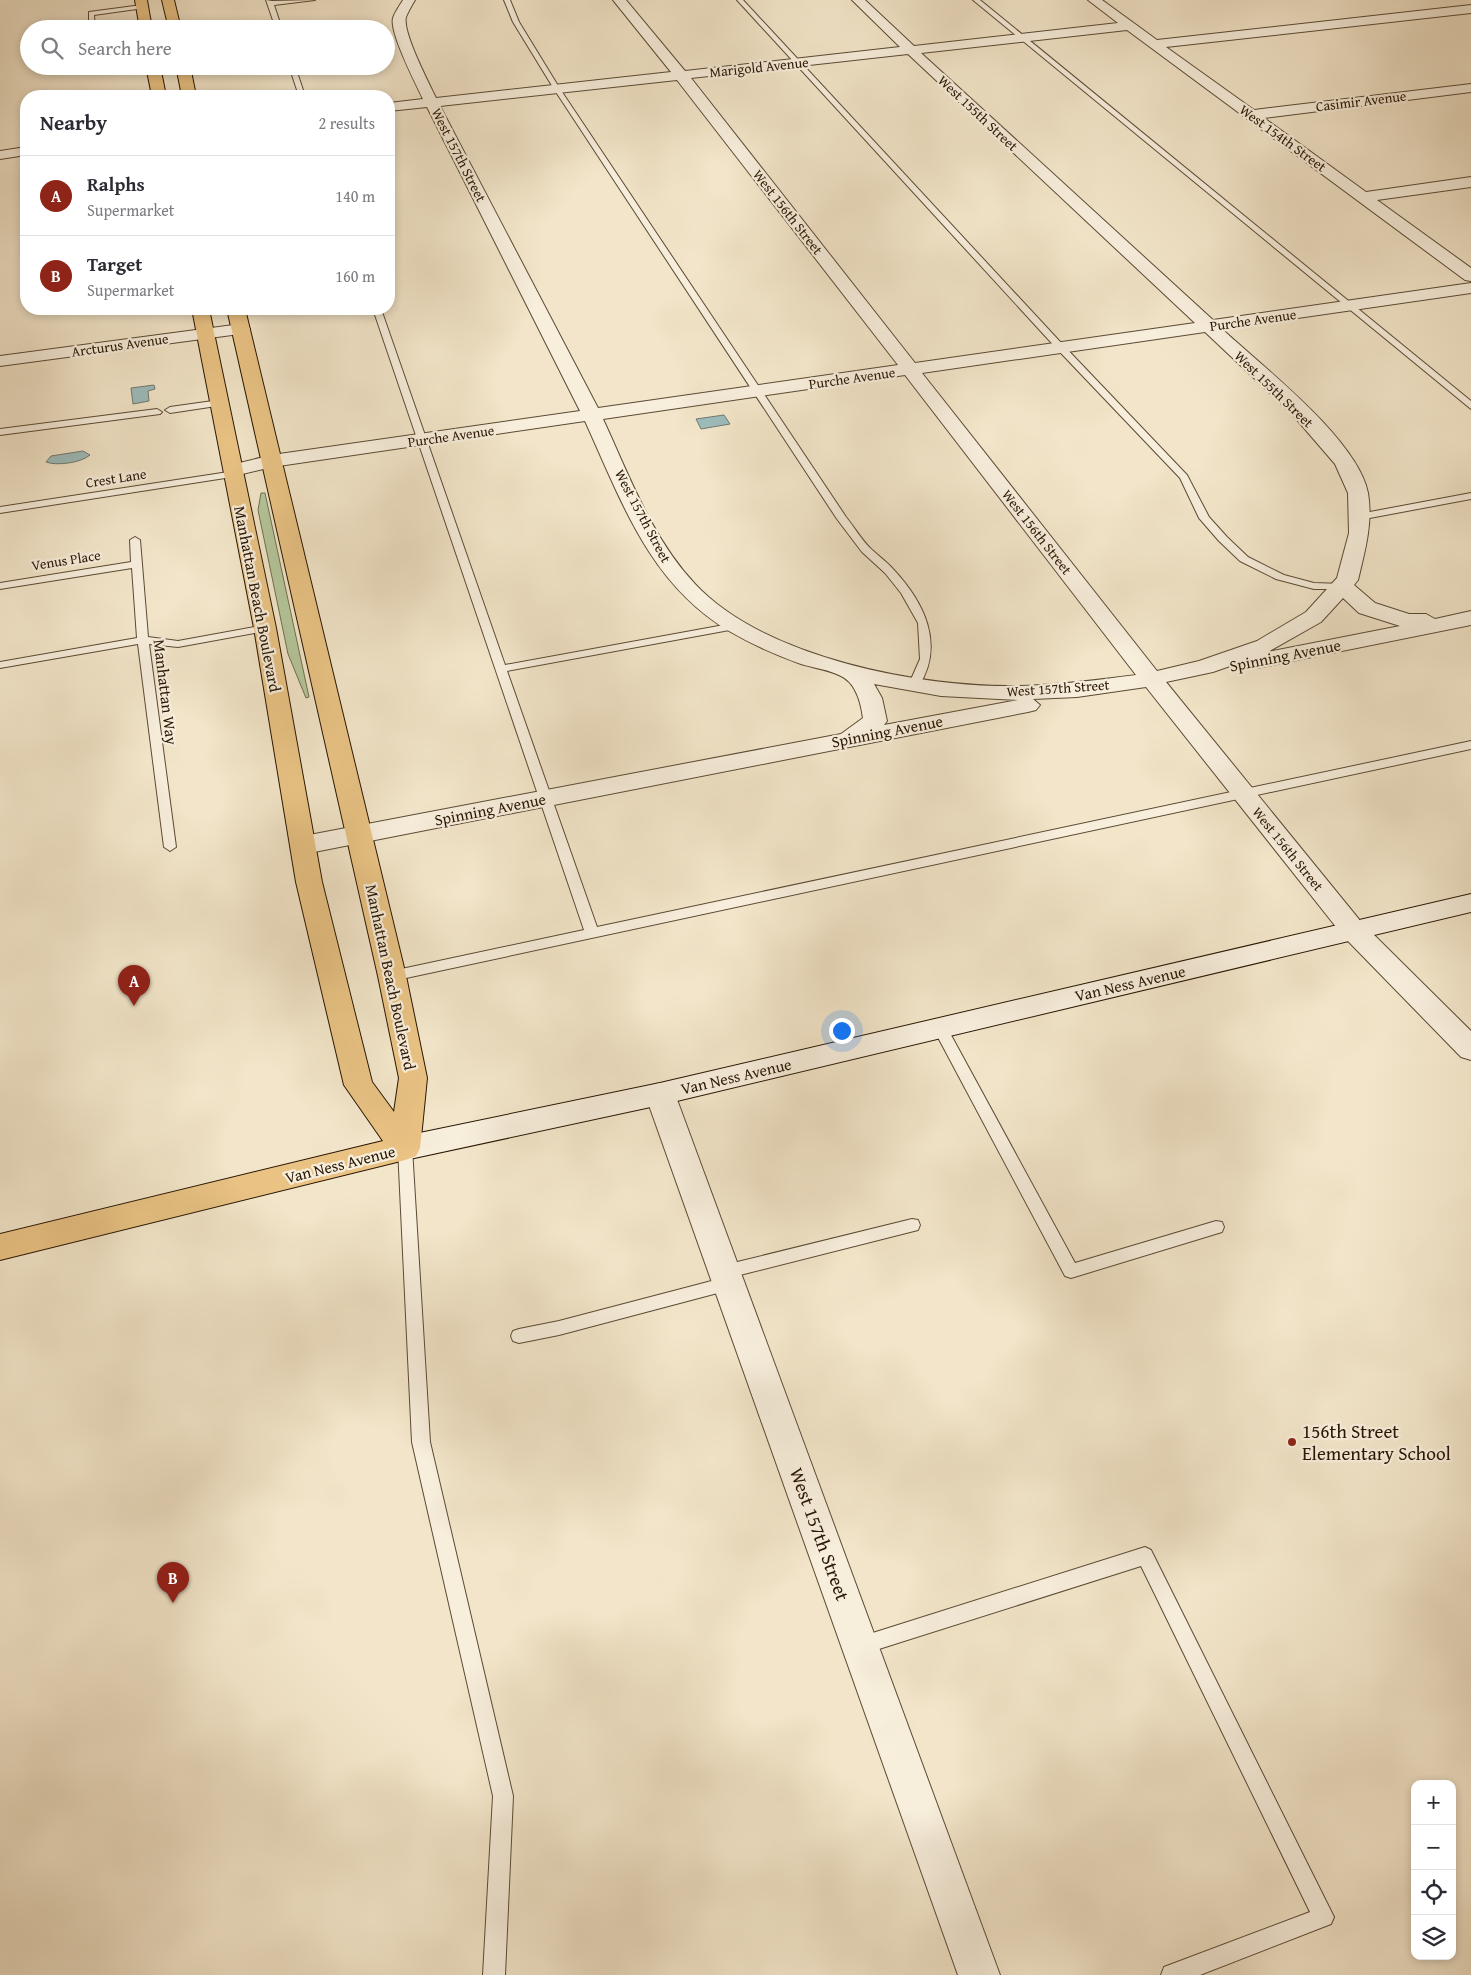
<!DOCTYPE html>
<html lang="en">
<head>
<meta charset="utf-8">
<style>
  body { margin:0; font-family:"Gentium Book Plus",serif; background:#f7f7f7; color:#2b2b33 }
  .controls { position:absolute; right:15px; bottom:15px; display:grid; overflow:hidden; border-radius:10px; box-shadow:0 2px 8px #0003 }
  .controls button { width:45px; height:45px; display:grid; place-items:center; padding:0; border:0; border-bottom:1px solid #e1e1e2; background:#fff; color:#2b2b33; font:25px sans-serif }
  .you { position:absolute; left:841px; top:1030px; width:18px; height:18px; margin:-12px; border:4px solid #fff; border-radius:50%; background:#1a73e8; box-shadow:0 0 0 8px #1a73e833 }
  .badge { display:grid; place-items:center; width:32px; height:32px; border-radius:50%; background:#8f2418; color:#fff; font-size:16px; font-weight:700 }
  .pin { position:absolute; translate:-50% -41px; filter:drop-shadow(0 1px 2px #0008) }
  .pin::after { content:''; position:absolute; top:26px; width:18px; height:15px; background:inherit; clip-path:polygon(0 0,100% 0,50% 100%) }
  .list { margin:0; padding:0; list-style:none }
  h2 { display:flex; justify-content:space-between; align-items:center; height:65px; margin:0; padding:0 20px; font-size:21px }
  h2 small { font-size:16px; font-weight:400; color:#7c7c81 }
  .list li { display:grid; grid-template-columns:32px 1fr auto; gap:15px; align-items:center; box-sizing:border-box; height:80px; padding:0 20px; border-top:1px solid #e1e1e2 }
  .list b { display:block; font-size:19px; white-space:nowrap }
  .list p { margin:0; font-size:16px; white-space:nowrap; color:#7c7c81 }
  .list em { font-size:16px; font-style:normal; color:#7c7c81 }
  .icon { flex:none; width:28px; height:28px; fill:none; stroke:currentColor; stroke-width:2; stroke-linecap:round; stroke-linejoin:round }
  .map { position:relative; flex:none; width:1471px; height:1975px; overflow:hidden }
  .search { position:absolute; background:#fff; box-shadow:0 2px 8px #0003; left:20px; top:20px; width:375px; height:55px; display:flex; align-items:center; gap:12px; box-sizing:border-box; padding:0 18px; border-radius:28px; color:#7c7c81; font-size:19px }
  .panel { position:absolute; background:#fff; box-shadow:0 2px 8px #0003; left:20px; top:90px; width:375px; height:225px; border-radius:20px }
  .map>svg:first-child { display:block }
</style>
</head>
<body>
<div class="map">
<svg width="1471" height="1975" viewBox="0 0 1471 1975">
  <rect width="100%" height="100%" fill="#f2e5c9"/>
  <filter id="stains"><feTurbulence type="fractalNoise" baseFrequency=".004" numOctaves="4"/><feColorMatrix values="0 0 0 0 .2 0 0 0 0 .09 0 0 0 0 .02 0 0 0 .5 -.17"/></filter>
  <radialGradient id="worn" r=".72"><stop offset=".6" stop-color="#630" stop-opacity="0"/><stop offset="1" stop-color="#630" stop-opacity=".3"/></radialGradient>
  <!-- green -->
  <path fill="#b5c69b" stroke="#6f6e4f" d="M 261,493 L 265,493 L 309,697 L 306,698 L 288,654 L 258,510 Z"/>
  <!-- water -->
  <g fill="#9dbdbc" stroke="#6f7a72">
    <path d="M 154,385 L 155,389 L 148,391 L 149,401 L 133,404 L 131,388 Z"/>
    <path d="M 724,415 L 730,424 L 701,429 L 696,419 Z"/>
    <path d="M 83,451 L 90,455 C 81,463 56,466 46,462 L 51,456 Z"/>
  </g>
  <g fill="none" stroke-linecap="round" stroke-linejoin="round">
    <defs>
      <g id="lane">
        <path d="M 266,0 L 272,1 L 315,0 L 274,5 L 282,29 L 276,29 Z"/>
        <path d="M 504,0 L 510,0 L 519,22 L 560,89 L 846,517 C 854,527 861,539 870,548 C 877,555 886,561 893,569 C 924,602 945,644 919,686 L 911,686 L 909,684 L 920,659 L 918,623 L 901,593 L 885,573 L 862,552 L 837,519 L 554,89 L 513,22 Z"/>
        <path d="M 737,0 L 743,0 L 1064,346 L 1187,475 L 1209,517 L 1227,537 L 1248,557 L 1284,575 L 1314,583 L 1343,584 L 1348,587 L 1347,589 L 1314,589 L 1276,579 L 1240,561 L 1219,541 L 1199,518 L 1180,478 L 1058,350 Z"/>
        <path d="M 973,0 L 980,0 L 1471,401 L 1471,409 Z"/>
        <path d="M 142,5 L 144,8 L 94,15 L 95,29 L 89,29 L 89,12 Z"/>
        <path d="M 289,66 L 295,66 L 305,96 L 299,96 Z"/>
        <path d="M 373,309 L 381,309 L 505,665 L 735,623 L 740,626 L 735,629 L 507,671 L 597,927 L 1471,741 L 1471,749 L 392,981 L 387,980 L 385,976 L 387,972 L 392,971 L 584,930 Z"/>
        <path d="M 220,400 L 225,403 L 223,405 L 170,413 L 165,410 L 170,407 Z"/>
        <path d="M 157,409 L 162,412 L 160,414 L 0,435 L 0,429 Z"/>
        <path d="M 235,471 L 238,472 L 238,476 L 0,513 L 0,507 Z"/>
        <path d="M 1471,493 L 1471,499 L 1359,520 L 1354,517 L 1359,514 Z"/>
        <path d="M 135,537 L 140,540 L 148,637 L 178,641 L 265,625 L 271,628 L 265,631 L 178,647 L 149,644 L 176,847 L 170,851 L 164,847 L 138,644 L 0,668 L 0,662 L 137,638 L 132,568 L 0,589 L 0,583 L 131,562 L 130,540 Z"/>
        <path d="M 940,1023 L 945,1024 L 1075,1263 L 1216,1221 L 1222,1222 L 1224,1227 L 1222,1232 L 1071,1278 L 1065,1276 L 933,1028 L 935,1024 Z"/>
        <path d="M 405,1142 L 410,1144 L 412,1148 L 430,1442 L 513,1796 L 505,1975 L 483,1975 L 493,1796 L 412,1442 L 398,1148 L 400,1144 Z"/>
        <path d="M 912,1219 L 918,1220 L 920,1225 L 918,1230 L 732,1277 L 737,1283 L 735,1288 L 729,1290 L 559,1335 L 519,1343 L 513,1341 L 511,1336 L 513,1331 L 519,1329 L 559,1321 L 723,1278 L 717,1272 L 719,1267 L 725,1265 Z"/>
        <path d="M 1145,1547 L 1151,1550 L 1334,1917 L 1331,1924 L 1200,1975 L 1161,1975 L 1164,1967 L 1310,1912 L 1141,1566 L 860,1655 L 853,1653 L 851,1646 L 853,1639 L 860,1637 Z"/>
      </g>
      <g id="street">
        <path d="M 403,0 L 415,0 C 412,5 408,12 406,17 C 402,32 429,83 436,98 L 671,72 L 613,0 L 626,0 L 685,71 L 900,47 L 852,0 L 865,0 L 914,46 L 1118,23 L 1088,0 L 1102,0 L 1157,40 L 1471,5 L 1471,13 L 1166,47 L 1254,110 L 1471,84 L 1471,92 L 1264,118 L 1366,192 L 1471,177 L 1471,187 L 1377,200 L 1471,268 L 1471,281 L 1465,280 L 1127,30 L 921,53 L 1213,320 L 1471,283 L 1471,293 L 1222,329 C 1262,366 1358,440 1368,493 C 1373,523 1365,551 1358,580 L 1354,585 L 1375,603 L 1409,614 L 1426,614 L 1435,619 L 1471,611 L 1471,625 L 1257,668 L 1249,666 L 1247,660 L 1213,672 L 1166,682 L 1362,923 L 1471,1031 L 1471,1060 L 1461,1057 L 1344,937 L 1146,687 L 1077,697 L 1033,699 L 1040,705 L 1036,710 L 1028,712 L 304,854 L 295,851 L 291,845 L 295,839 L 304,836 L 841,734 L 863,718 C 861,703 856,683 841,676 C 830,670 814,668 801,664 C 776,655 751,644 729,631 C 649,583 622,502 585,421 L 272,467 L 234,476 L 227,474 L 224,470 L 227,466 L 272,455 L 580,411 L 427,107 L 389,111 L 389,103 L 423,99 C 416,84 389,32 393,18 C 395,12 400,5 403,0 ZM 908,54 L 1195,323 L 915,363 L 691,78 ZM 677,80 L 898,365 L 598,408 L 440,106 ZM 1205,332 L 1291,413 L 1335,464 L 1348,493 L 1349,533 L 1337,578 L 1306,612 L 1257,641 L 1199,661 L 1157,671 L 922,373 ZM 905,375 L 1136,675 C 1097,680 1059,685 1019,686 C 922,688 764,658 695,584 C 651,537 629,475 603,419 ZM 1343,598 L 1359,613 L 1400,626 L 1268,652 L 1321,622 ZM 874,684 L 941,696 L 1018,700 L 884,725 L 887,721 L 882,698 Z"/>
        <path d="M 26,147 L 26,155 L 0,159 L 0,151 Z"/>
        <path d="M 241,324 L 247,325 L 250,329 L 247,333 L 0,366 L 0,356 Z"/>
        <path d="M 660,1083 L 670,1086 L 675,1094 L 1000,1975 L 958,1975 L 645,1094 L 650,1086 Z"/>
      </g>
      <path id="secondary" d="M 1471,894 L 1471,912 L 660,1105 L 405,1160 L 394,1156 L 390,1148 L 394,1140 L 405,1136 L 660,1083 Z"/>
      <g id="primary">
        <path d="M 135,0 L 147,0 L 152,29 L 140,29 Z"/>
        <path d="M 162,0 L 174,0 L 181,29 L 169,29 Z"/>
        <path d="M 146,66 L 160,66 L 166,96 L 152,96 Z"/>
        <path d="M 176,66 L 190,66 L 196,96 L 182,96 Z"/>
        <path d="M 192,309 L 209,309 L 276,628 L 322,882 L 372,1082 L 394,1112 L 399,1078 L 378,976 L 227,309 L 245,309 L 406,976 L 427,1078 L 420,1148 L 416,1156 L 405,1160 L 0,1260 L 0,1234 L 383,1141 L 344,1085 L 296,882 L 254,628 Z"/>
      </g>
    </defs>
    <!-- lane casing -->
    <use href="#lane" stroke="#5b4a34" stroke-width="2"/>
    <!-- street casing -->
    <use href="#street" stroke="#5b4a34" stroke-width="2"/>
    <!-- secondary casing -->
    <use href="#secondary" stroke="#291603" stroke-width="2"/>
    <!-- primary casing -->
    <use href="#primary" stroke="#291603" stroke-width="2"/>
    <!-- lane -->
    <use href="#lane" fill="#f7eedc" fill-rule="evenodd"/>
    <!-- street -->
    <use href="#street" fill="#f7eedc" fill-rule="evenodd"/>
    <!-- secondary -->
    <use href="#secondary" fill="#f7eedc" fill-rule="evenodd"/>
    <!-- primary -->
    <use href="#primary" fill="#e9c284" fill-rule="evenodd"/>
  </g>
  <!-- markers -->
  <circle fill="#8f2418" stroke="#f7eedc" stroke-width="2" cx="1292" cy="1442" r="5"/>
  <g text-anchor="middle" dominant-baseline="central" stroke-width="4.5" stroke-linejoin="round" paint-order="stroke">
    <!-- far-street labels -->
    <g font-size="14" fill="#291603" stroke="#f7eedc">
      <text transform="translate(759 67) rotate(-6)">Marigold Avenue</text>
      <text transform="translate(1361 101) rotate(-7)">Casimir Avenue</text>
      <text transform="translate(978 113) rotate(43)">West 155th Street</text>
      <text transform="translate(1283 138) rotate(36)">West 154th Street</text>
      <text transform="translate(459 155) rotate(63)">West 157th Street</text>
      <text transform="translate(788 212) rotate(52)">West 156th Street</text>
      <text transform="translate(1253 320) rotate(-8)">Purche Avenue</text>
      <text transform="translate(120 345) rotate(-8)">Arcturus Avenue</text>
      <text transform="translate(852 378) rotate(-8)">Purche Avenue</text>
      <text transform="translate(1274 389) rotate(44)">West 155th Street</text>
      <text transform="translate(451 436) rotate(-8)">Purche Avenue</text>
      <text transform="translate(116 478) rotate(-9)">Crest Lane</text>
      <text transform="translate(643 516) rotate(62)">West 157th Street</text>
      <text transform="translate(1037 532) rotate(52)">West 156th Street</text>
      <text transform="translate(66 560) rotate(-9)">Venus Place</text>
      <text transform="translate(1058 688) rotate(-4)">West 157th Street</text>
      <text transform="translate(1288 849) rotate(51)">West 156th Street</text>
    </g>
    <!-- street labels -->
    <g font-size="16" fill="#291603" stroke="#f7eedc">
      <text transform="translate(258 599) rotate(79)">Manhattan Beach Boulevard</text>
      <text transform="translate(1285 655) rotate(-11)">Spinning Avenue</text>
      <text transform="translate(166 692) rotate(83)">Manhattan Way</text>
      <text transform="translate(887 731) rotate(-11)">Spinning Avenue</text>
      <text transform="translate(490 809) rotate(-11)">Spinning Avenue</text>
      <text transform="translate(391 977) rotate(78)">Manhattan Beach Boulevard</text>
      <text transform="translate(1130 983) rotate(-13)">Van Ness Avenue</text>
      <text transform="translate(736 1076) rotate(-13)">Van Ness Avenue</text>
      <text transform="translate(340 1164) rotate(-14)">Van Ness Avenue</text>
    </g>
    <!-- near-poi labels -->
    <g font-size="19" fill="#291603" stroke="#f7eedc" text-anchor="start">
      <text x="1302" y="1431">156th Street<tspan x="1302" dy="22">Elementary School</tspan></text>
    </g>
    <!-- near-street labels -->
    <g font-size="19" fill="#291603" stroke="#f7eedc">
      <text transform="translate(820 1534) rotate(70)">West 157th Street</text>
    </g>
  </g>
  <rect width="100%" height="100%" filter="url(#stains)"/>
  <rect width="100%" height="100%" fill="url(#worn)"/>
</svg>
<div class="controls">
<button>+</button>
<button>−</button>
<button><svg class="icon" aria-label="locate" viewBox="0 0 24 24"><circle cx="12" cy="12" r="6"/><path d="M12 2v4M12 18v4M2 12h4M18 12h4"/></svg></button>
<button><svg class="icon" aria-label="layers" viewBox="0 0 24 24"><path d="M12 4l9 5-9 5-9-5zM3 14l9 5 9-5"/></svg></button>
</div>
<div class="you"></div>
<div class="pin badge" style="left:134px;top:1006px">A</div>
<div class="pin badge" style="left:173px;top:1603px">B</div>
<div class="search"><svg class="icon" aria-label="search" viewBox="0 0 24 24"><circle cx="10" cy="10" r="6"/><path d="M15 15l6 6"/></svg>Search here</div>
<section class="panel">
<h2>Nearby<small>2 results</small></h2>
<ul class="list">
<li><span class="badge">A</span><div><b>Ralphs</b><p>Supermarket</p></div><em>140 m</em></li>
<li><span class="badge">B</span><div><b>Target</b><p>Supermarket</p></div><em>160 m</em></li>
</ul>
</section>
</div>
</body>
</html>
